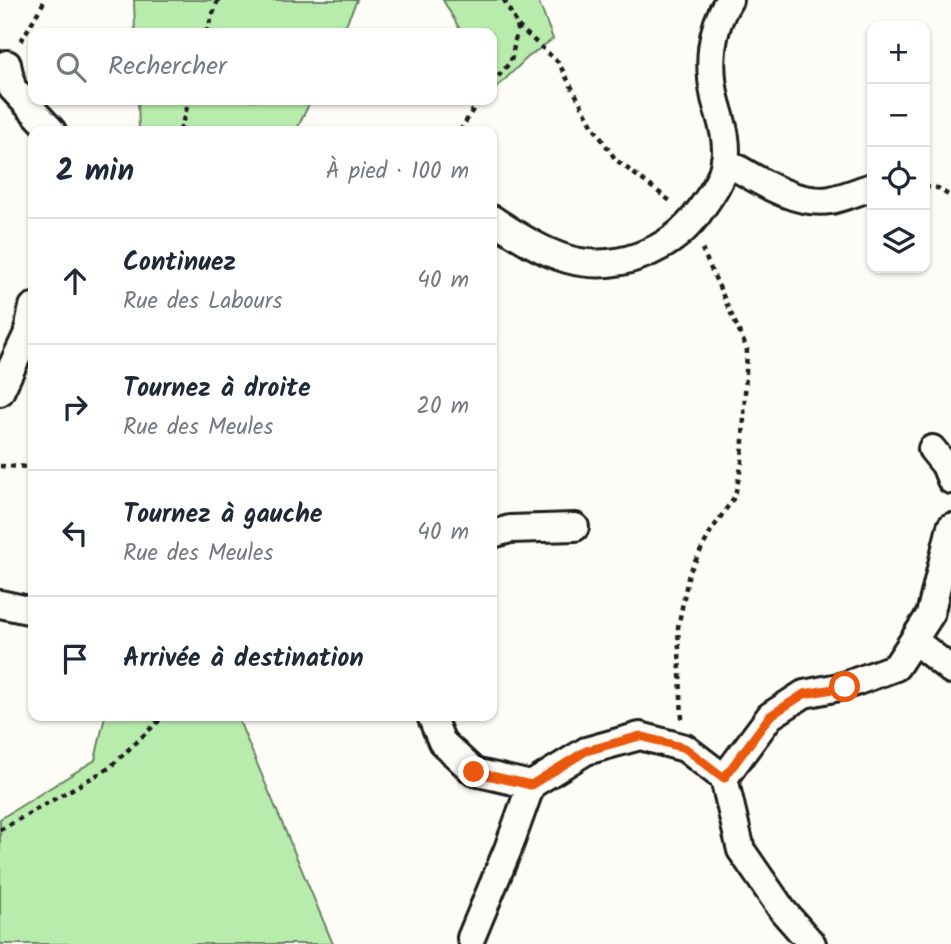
<!DOCTYPE html>
<html lang="fr">
<head>
<meta charset="utf-8">
<style>
  body { margin:0; font-family:Kalam,sans-serif; background:#f2f2f3; color:#1f2937 }
  .controls { position:absolute; right:21px; top:21px; display:grid; overflow:hidden; border-radius:14px; box-shadow:0 2px 5px #0004 }
  .controls button { width:63px; height:63px; display:grid; place-items:center; padding:0; border:0; border-bottom:2px solid #e0e1e3; background:#fff; color:#1f2937; font:35px sans-serif }
  .stop { position:absolute; width:21px; height:21px; margin:-16px; border:5px solid #ea580c; border-radius:50%; background:#fff }
  .stop.end { background:#ea580c; border-color:#fff; box-shadow:0 2px 7px #0008 }
  .list { margin:0; padding:0; list-style:none }
  h2 { display:flex; justify-content:space-between; align-items:center; height:91px; margin:0; padding:0 28px; font-size:30px }
  h2 small { font-size:23px; font-weight:400; color:#747a83 }
  .list li { display:grid; grid-template-columns:46px 1fr auto; gap:21px; align-items:center; box-sizing:border-box; height:126px; padding:0 28px; border-top:2px solid #e0e1e3 }
  .list b { display:block; font-size:26px; white-space:nowrap }
  .list p { margin:0; font-size:23px; white-space:nowrap; color:#747a83 }
  .list em { font-size:23px; font-style:normal; color:#747a83 }
  .icon { flex:none; width:38px; height:38px; fill:none; stroke:currentColor; stroke-width:2; stroke-linecap:round; stroke-linejoin:round }
  .map { position:relative; flex:none; width:951px; height:944px; overflow:hidden }
  .search { position:absolute; background:#fff; box-shadow:0 2px 5px #0004; left:28px; top:28px; width:469px; height:77px; display:flex; align-items:center; gap:18px; box-sizing:border-box; padding:0 24px; border-radius:14px; color:#747a83; font-size:26px }
  .panel { position:absolute; background:#fff; box-shadow:0 2px 5px #0004; left:28px; top:126px; width:469px; height:595px; border-radius:14px }
  .map>svg:first-child { display:block }
</style>
</head>
<body>
<div class="map">
<svg width="951" height="944" viewBox="0 0 951 944">
  <rect width="100%" height="100%" fill="#fdfcf7"/>
  <filter id="ink" filterUnits="userSpaceOnUse"><feTurbulence type="fractalNoise" baseFrequency=".0143" numOctaves="2"/><feDisplacementMap in="SourceGraphic" scale="14" xChannelSelector="R" yChannelSelector="G"/><feConvolveMatrix kernelMatrix="1 2 1 2 8 2 1 2 1" color-interpolation-filters="sRGB"/></filter>
  <g filter="url(#ink)">
    <!-- green -->
    <g fill="#b8ecad" stroke="#6a8464" stroke-width="2">
      <path d="M 134,0 L 357,0 L 342,33 L 135,33 Z"/>
      <path d="M 443,0 L 538,0 L 553,39 L 528,57 L 495,89 L 492,83 L 492,33 L 462,33 Z"/>
      <path d="M 138,100 L 311,100 L 296,131 L 139,131 Z"/>
      <path d="M 105,716 L 237,716 L 333,944 L 0,944 L 0,819 L 95,760 Z"/>
    </g>
    <g fill="none" stroke-linecap="round" stroke-linejoin="round">
      <defs>
        <g id="minor">
          <path d="M 7,64 L 12,88 L 52,131"/>
          <path d="M 725,161 C 755,178 794,206 831,200 C 845,197 859,191 872,187"/>
          <path d="M 492,219 C 515,234 540,251 567,259 C 615,273 670,252 699,212 C 710,196 722,181 725,161 C 729,139 720,118 715,98 C 708,65 710,29 729,0"/>
          <path d="M 0,392 L 27,335 L 33,307"/>
          <path d="M 932,449 L 945,465 L 951,480"/>
          <path d="M 492,534 L 510,529 L 575,527"/>
          <path d="M 0,604 L 33,611"/>
          <path d="M 914,640 L 951,670"/>
          <path d="M 431,716 L 442,742 L 474,772 L 531,785 L 586,751 L 640,736 L 685,748 L 724,778"/>
          <path d="M 724,778 L 770,716 L 804,694 L 844,686 L 896,667 L 930,615 L 951,527"/>
          <path d="M 724,778 L 741,850 L 783,911 L 812,944"/>
          <path d="M 471,938 L 508,849 L 531,785"/>
        </g>
      </defs>
      <!-- minor casing -->
      <use href="#minor" stroke="#1c1c1c" stroke-width="32"/>
      <!-- path -->
      <g stroke="#1c1c1c" stroke-width="4.5" stroke-dasharray="5 5" stroke-linecap="butt">
        <path d="M 518,26 L 558,62 L 594,128 L 616,160 L 673,203"/>
        <path d="M 206,33 L 218,0"/>
        <path d="M 21,41 L 45,0"/>
        <path d="M 492,84 L 511,61 L 518,26 L 504,0"/>
        <path d="M 180,131 L 189,100"/>
        <path d="M 460,131 L 479,100"/>
        <path d="M 925,187 L 938,188 L 951,197"/>
        <path d="M 0,466 L 33,467"/>
        <path d="M 682,719 L 678,627 L 689,573 L 711,531 L 735,496 L 742,462 L 747,349 L 702,249"/>
        <path d="M 0,830 L 109,768 L 164,716"/>
      </g>
      <!-- minor -->
      <use href="#minor" stroke="#fdfcf7" stroke-width="26"/>
    </g>
  </g>
  <g fill="none" stroke-linecap="round" stroke-linejoin="round" filter="url(#ink)">
    <!-- route -->
    <path stroke="#ea580c" stroke-width="9" d="M 474,772 L 531,785 L 586,751 L 640,736 L 685,748 L 724,778 L 770,716 L 804,694 L 845,687"/>
  </g>
</svg>
<div class="controls">
<button>+</button>
<button>−</button>
<button><svg class="icon" aria-label="locate" viewBox="0 0 24 24"><circle cx="12" cy="12" r="6"/><path d="M12 2v4M12 18v4M2 12h4M18 12h4"/></svg></button>
<button><svg class="icon" aria-label="layers" viewBox="0 0 24 24"><path d="M12 4l9 5-9 5-9-5zM3 14l9 5 9-5"/></svg></button>
</div>
<div class="stop" style="left:845px;top:687px"></div>
<div class="stop end" style="left:474px;top:772px"></div>
<div class="search"><svg class="icon" aria-label="search" viewBox="0 0 24 24"><circle cx="10" cy="10" r="6"/><path d="M15 15l6 6"/></svg>Rechercher</div>
<section class="panel">
<h2>2 min<small>À pied · 100 m</small></h2>
<ul class="list">
<li><svg class="icon" aria-label="ahead" viewBox="0 0 24 24"><path d="M12 20V5M6 11l6-6 6 6"/></svg><div><b>Continuez</b><p>Rue des Labours</p></div><em>40 m</em></li>
<li><svg class="icon" aria-label="right" viewBox="0 0 24 24"><path d="M7 20v-9h11M14 6l5 5-5 5"/></svg><div><b>Tournez à droite</b><p>Rue des Meules</p></div><em>20 m</em></li>
<li><svg class="icon" aria-label="left" viewBox="0 0 24 24"><path d="M17 20v-9H6M10 6l-5 5 5 5"/></svg><div><b>Tournez à gauche</b><p>Rue des Meules</p></div><em>40 m</em></li>
<li><svg class="icon" aria-label="arrive" viewBox="0 0 24 24"><path d="M6 21V4h12l-3 4 3 4H6"/></svg><div><b>Arrivée à destination</b></div></li>
</ul>
</section>
</div>
</body>
</html>
